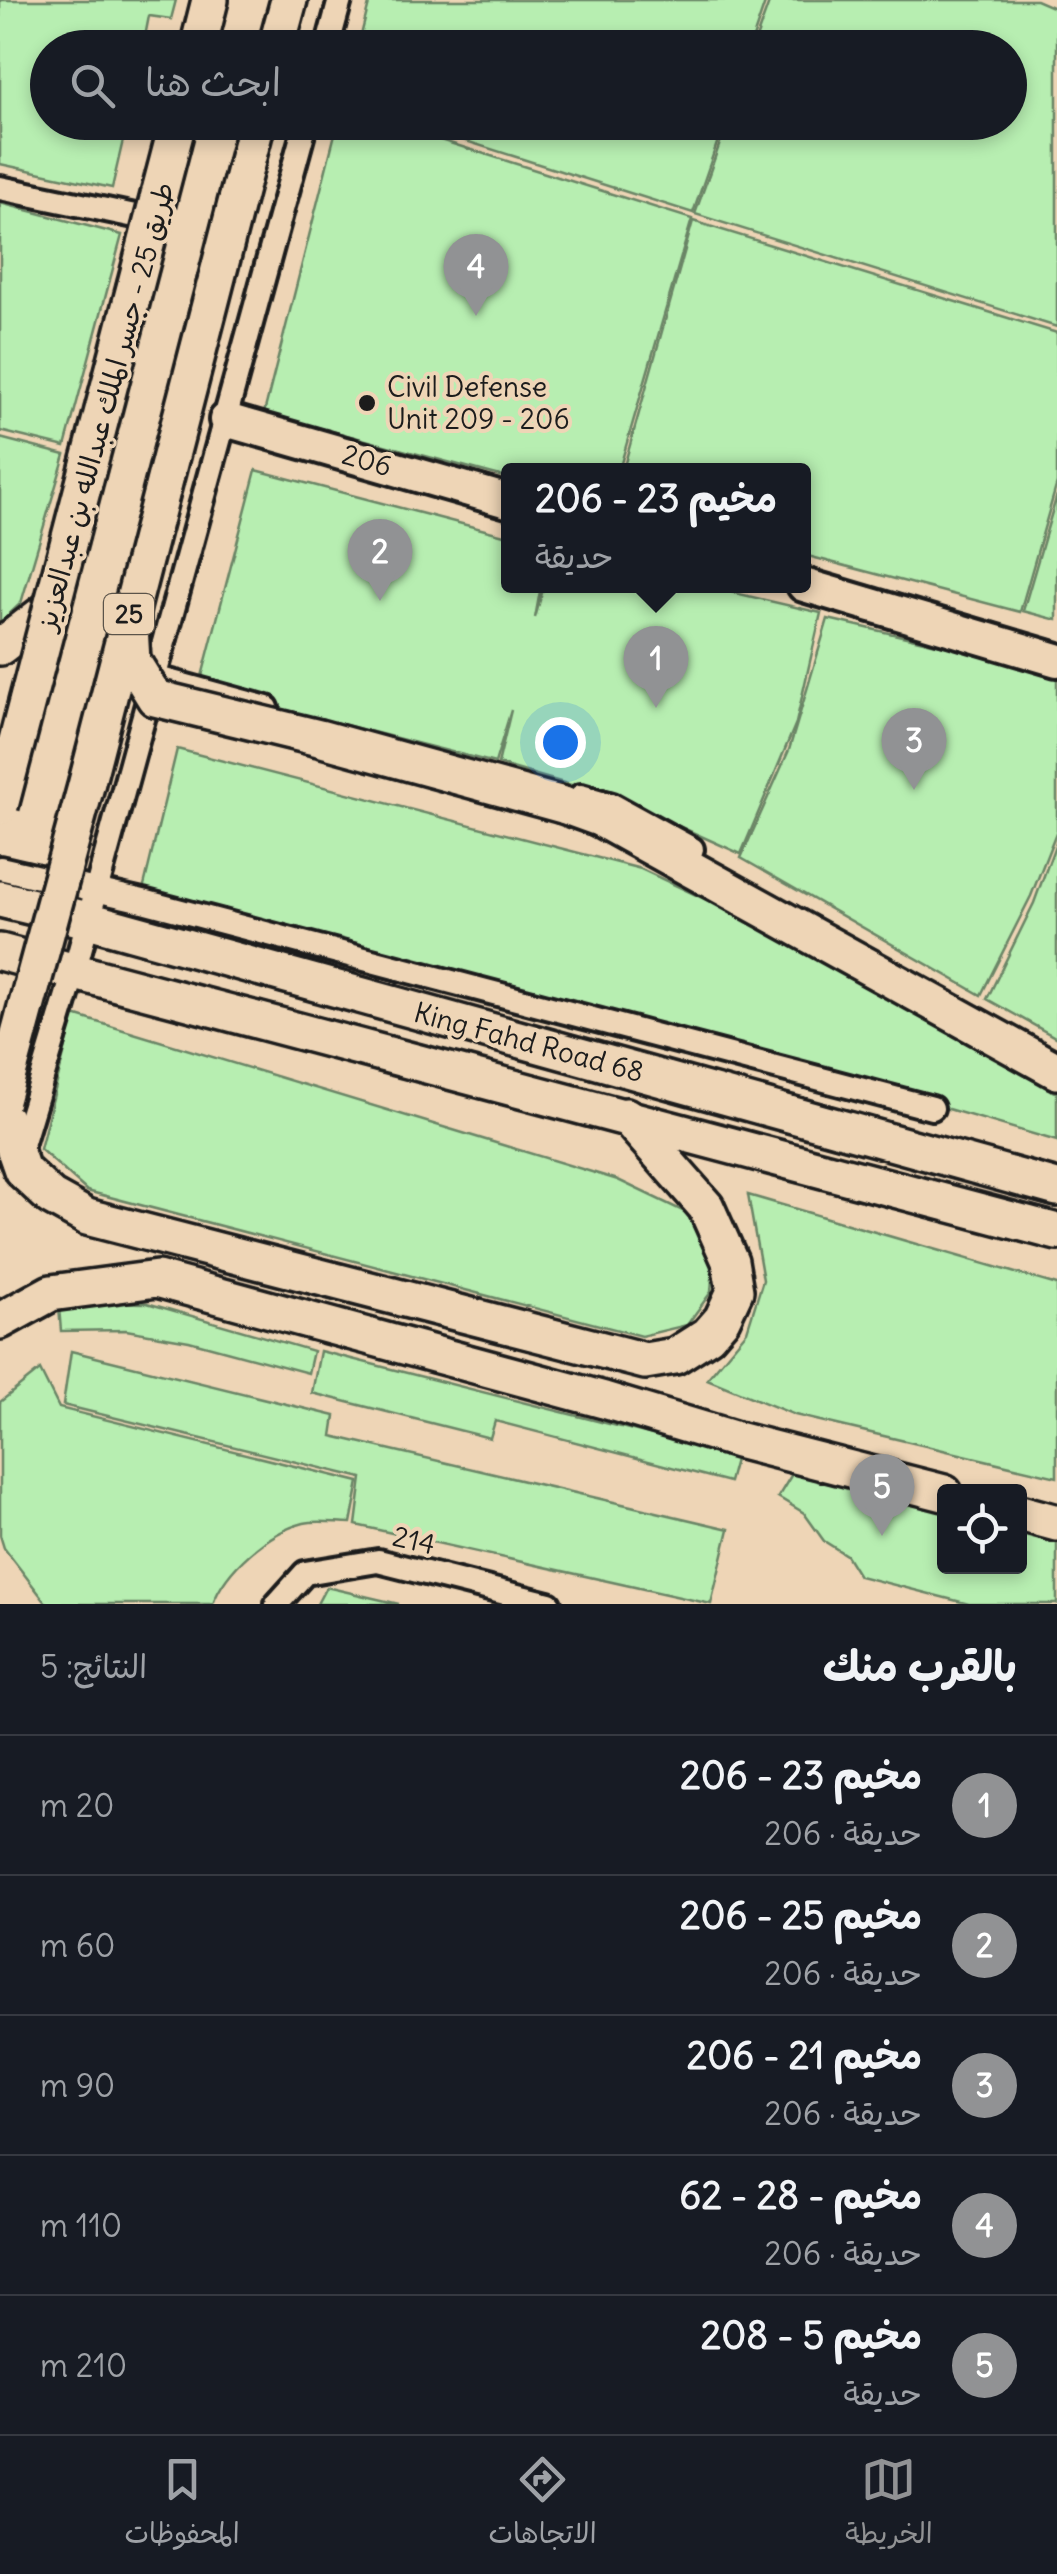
<!DOCTYPE html>
<html lang="ar">
<head>
<meta charset="utf-8">
<style>
  body { margin:0; font-family:Delius,"Playpen Sans Arabic",sans-serif; background:#242831; color:#f1f3f6; direction:rtl }
  .controls { position:absolute; right:30px; bottom:30px; display:grid; overflow:hidden; border-radius:10px; box-shadow:0 5px 15px #0003 }
  .controls button { width:90px; height:90px; display:grid; place-items:center; padding:0; border:0; border-bottom:2px solid #363941; background:#171b24; color:#f1f3f6; font:50px sans-serif }
  .you { position:absolute; left:560px; top:742px; width:35px; height:35px; margin:-25px; border:8px solid #fff; border-radius:50%; background:#1a73e8; box-shadow:0 0 0 15px #1a73e833 }
  .badge { display:grid; place-items:center; width:65px; height:65px; border-radius:50%; background:#919294; color:#fff; font-size:32px; font-weight:700 }
  .pin { position:absolute; translate:-50% -82px; filter:drop-shadow(0 2px 5px #0008) }
  .pin::after { content:''; position:absolute; top:52px; width:35px; height:30px; background:inherit; clip-path:polygon(0 0,100% 0,50% 100%) }
  .popup { position:absolute; left:501px; top:463px; width:310px; height:130px; box-sizing:border-box; display:grid; place-content:center; border-radius:10px; background:#171b24; filter:drop-shadow(0 2px 8px #0005); font-size:32px; white-space:nowrap; color:#9ea1a6 }
  .popup b { font-size:38px; color:#f1f3f6 }
  .popup::after { content:''; position:absolute; left:50%; top:100%; margin-left:-20px; border:20px solid transparent; border-top-color:#171b24 }
  .list { margin:0; padding:0; list-style:none }
  h2 { display:flex; justify-content:space-between; align-items:center; height:130px; margin:0; padding:0 40px; font-size:42px }
  h2 small { font-size:32px; font-weight:400; color:#9ea1a6 }
  .list li { display:grid; grid-template-columns:65px 1fr auto; gap:30px; align-items:center; box-sizing:border-box; height:140px; padding:0 40px; border-top:2px solid #363941 }
  .list b { display:block; font-size:38px; white-space:nowrap }
  .list p { margin:0; font-size:32px; white-space:nowrap; color:#9ea1a6 }
  .list em { font-size:32px; font-style:normal; color:#9ea1a6 }
  .icon { flex:none; width:55px; height:55px; fill:none; stroke:currentColor; stroke-width:2; stroke-linecap:round; stroke-linejoin:round }
  .map { position:relative; flex:none; width:1057px; height:1604px; overflow:hidden; direction:ltr }
  .search { position:absolute; background:#171b24; box-shadow:0 5px 15px #0003; left:30px; right:30px; top:30px; height:110px; display:flex; align-items:center; gap:25px; box-sizing:border-box; padding:0 35px; border-radius:55px; color:#9ea1a6; font-size:38px }
  .sheet { height:830px; background:#171b24 }
  nav { display:flex; justify-content:space-around; align-items:center; box-sizing:border-box; height:140px; border-top:2px solid #363941; background:#171b24; font-size:28px; color:#9ea1a6 }
  nav a { display:grid; justify-items:center; gap:5px }
  nav .on { color:#919294 }
  .map>svg:first-child { display:block }
</style>
</head>
<body>
<div class="map">
<svg width="1057" height="1604" viewBox="0 0 1057 1604">
  <rect width="100%" height="100%" fill="#eed5b6"/>
  <filter id="ink" filterUnits="userSpaceOnUse"><feTurbulence type="fractalNoise" baseFrequency=".01" numOctaves="2"/><feDisplacementMap in="SourceGraphic" scale="20" xChannelSelector="R" yChannelSelector="G"/><feConvolveMatrix kernelMatrix="1 2 1 2 8 2 1 2 1" color-interpolation-filters="sRGB"/></filter>
  <g filter="url(#ink)">
    <!-- green -->
    <g fill="#b7eeb1" stroke="#6a8566" stroke-width="2.5">
      <path d="M 0,0 L 176,0 L 171,19 L 149,16 L 143,47 L 48,48 L 48,122 L 127,123 L 112,188 L 0,164 Z"/>
      <path d="M 370,0 L 766,0 L 750,47 L 358,47 Z"/>
      <path d="M 770,0 L 1036,0 L 1057,9 L 1057,327 L 695,214 L 727,123 L 1010,122 L 1010,48 L 753,47 Z"/>
      <path d="M 338,122 L 386,123 L 692,219 L 619,470 L 508,470 L 508,478 L 264,413 Z"/>
      <path d="M 409,123 L 724,123 L 693,213 Z"/>
      <path d="M 0,203 L 122,235 L 65,447 L 0,431 Z"/>
      <path d="M 693,221 L 1057,333 L 1057,483 L 1020,612 L 804,555 L 804,470 L 623,470 Z"/>
      <path d="M 0,438 L 65,455 L 21,603 L 0,623 Z"/>
      <path d="M 256,470 L 508,536 L 508,586 L 541,586 L 535,618 L 544,586 L 705,586 L 821,613 L 796,723 L 741,854 L 616,798 L 498,764 L 511,710 L 495,763 L 199,688 Z"/>
      <path d="M 1057,495 L 1057,620 L 1023,611 Z"/>
      <path d="M 828,619 L 967,651 L 1057,677 L 1057,830 L 1031,896 L 981,995 L 741,858 L 789,750 Z"/>
      <path d="M 177,749 L 641,869 L 758,924 L 1057,1093 L 1057,1141 L 880,1089 L 142,894 Z"/>
      <path d="M 1057,840 L 1057,1038 L 987,999 L 1034,903 Z"/>
      <path d="M 74,1015 L 618,1180 L 685,1212 L 714,1253 L 711,1292 L 687,1325 L 641,1336 L 87,1191 L 40,1149 Z"/>
      <path d="M 748,1195 L 1057,1285 L 1057,1477 L 795,1415 L 707,1379 L 747,1331 L 763,1280 Z"/>
      <path d="M 90,1302 L 147,1303 L 313,1351 L 308,1373 L 189,1341 L 126,1330 L 61,1331 L 59,1307 Z"/>
      <path d="M 71,1351 L 335,1416 L 332,1436 L 729,1529 L 711,1604 L 356,1525 L 362,1478 L 63,1405 Z"/>
      <path d="M 320,1351 L 736,1456 L 729,1482 L 495,1421 L 490,1438 L 312,1393 Z"/>
      <path d="M 40,1370 L 59,1408 L 359,1482 L 351,1523 C 337,1523 318,1520 304,1523 C 268,1532 225,1570 213,1604 L 47,1604 L 4,1548 L 0,1535 L 0,1402 Z"/>
      <path d="M 792,1474 L 944,1512 L 944,1566 L 1020,1566 L 1020,1532 L 1057,1542 L 1057,1604 L 969,1604 L 859,1576 L 846,1555 L 824,1541 L 804,1513 L 778,1497 Z"/>
      <path d="M 326,1587 L 399,1604 L 317,1604 Z"/>
    </g>
    <g fill="none" stroke-linecap="round" stroke-linejoin="round">
      <defs>
        <g id="street">
          <path d="M 327,48 L 340,0"/>
          <path d="M 0,188 L 159,221"/>
          <path d="M 154,677 L 267,708"/>
          <path d="M 581,796 L 612,805 L 692,849"/>
          <path d="M 0,868 L 143,901 L 932,1108"/>
          <path d="M 19,1155 L 74,972 L 306,122"/>
          <path d="M 277,1604 L 305,1573 L 378,1561 L 549,1604"/>
        </g>
        <g id="secondary">
          <path d="M 226,420 L 508,501"/>
          <path d="M 804,585 L 1057,660"/>
        </g>
        <g id="primary">
          <path d="M 198,48 L 210,0"/>
          <path d="M 276,48 L 289,0"/>
          <path d="M 0,647 L 53,606"/>
          <path d="M 563,805 L 599,818 L 1057,1071"/>
          <path d="M 0,899 L 88,920 L 1057,1188"/>
          <path d="M 0,952 L 1057,1232"/>
          <path d="M 0,1107 L 22,1170 L 51,1197 L 87,1217 L 645,1361 L 675,1356 L 708,1335 L 722,1319 L 735,1291 L 730,1261 L 706,1207 L 626,1116"/>
          <path d="M 0,1321 L 51,1293 L 157,1279 L 604,1400 L 737,1440 L 944,1493"/>
          <path d="M 1020,1513 L 1057,1523"/>
        </g>
      </defs>
      <!-- street casing -->
      <use href="#street" stroke="#1c1c1c" stroke-width="30"/>
      <!-- secondary casing -->
      <use href="#secondary" stroke="#1c1c1c" stroke-width="40"/>
      <!-- primary casing -->
      <use href="#primary" stroke="#1c1c1c" stroke-width="42"/>
      <!-- street -->
      <use href="#street" stroke="#eed5b6" stroke-width="22"/>
      <!-- secondary -->
      <use href="#secondary" stroke="#eed5b6" stroke-width="32"/>
      <!-- primary -->
      <use href="#primary" stroke="#eed5b6" stroke-width="35"/>
      <defs>
        <g id="primary-bridge">
          <path d="M 130,627 L 132,661 L 155,698 L 319,738 L 563,805"/>
          <path d="M 0,806 L 178,122"/>
          <path d="M 0,1104 L 86,786 L 257,122"/>
        </g>
      </defs>
      <!-- primary-bridge casing -->
      <use href="#primary-bridge" stroke="#1c1c1c" stroke-width="42" stroke-linecap="butt"/>
      <!-- primary-bridge -->
      <use href="#primary-bridge" stroke="#eed5b6" stroke-width="35"/>
    </g>
  </g>
  <!-- markers -->
  <circle fill="#1c1c1c" stroke="#eed5b6" stroke-width="4" cx="367" cy="403" r="10"/>
  <g text-anchor="middle" dominant-baseline="central" stroke-width="8" stroke-linejoin="round" paint-order="stroke">
    <!-- shield labels -->
    <rect fill="#eed5b6" stroke="#5b544a" stroke-width="2.5" x="104" y="594" width="50" height="40" rx="8"/>
    <g font-size="25" font-weight="bold" fill="#1c1c1c">
      <text x="129" y="614">25</text>
    </g>
    <!-- poi labels -->
    <g font-size="28" fill="#1c1c1c" stroke="#eed5b6" text-anchor="start">
      <text x="387" y="387">Civil Defense<tspan x="387" dy="32">Unit 209 - 206</tspan></text>
    </g>
    <!-- street labels -->
    <g font-size="28" fill="#1c1c1c" stroke="#eed5b6">
      <text transform="translate(105 406) rotate(-75)">طريق 25 - جسر الملك عبدالله بن عبدالعزيز</text>
      <text transform="translate(367 460) rotate(16)">206</text>
      <text transform="translate(529 1042) rotate(15)">King Fahd Road 68</text>
      <text transform="translate(414 1540) rotate(13)">214</text>
    </g>
  </g>
</svg>
<div class="controls">
<button><svg class="icon" aria-label="locate" viewBox="0 0 24 24"><circle cx="12" cy="12" r="6"/><path d="M12 2v4M12 18v4M2 12h4M18 12h4"/></svg></button>
</div>
<div class="you"></div>
<div class="pin badge" style="left:656px;top:708px">1</div>
<div class="popup"><b>مخيم 23 - 206</b>حديقة</div>
<div class="pin badge" style="left:380px;top:601px">2</div>
<div class="pin badge" style="left:914px;top:790px">3</div>
<div class="pin badge" style="left:476px;top:316px">4</div>
<div class="pin badge" style="left:882px;top:1536px">5</div>
<div class="search"><svg class="icon" aria-label="search" viewBox="0 0 24 24"><circle cx="10" cy="10" r="6"/><path d="M15 15l6 6"/></svg>ابحث هنا</div>
</div>
<section class="sheet">
<h2>بالقرب منك<small>النتائج: 5</small></h2>
<ul class="list">
<li><span class="badge">1</span><div><b>مخيم 23 - 206</b><p>حديقة · 206</p></div><em>20 m</em></li>
<li><span class="badge">2</span><div><b>مخيم 25 - 206</b><p>حديقة · 206</p></div><em>60 m</em></li>
<li><span class="badge">3</span><div><b>مخيم 21 - 206</b><p>حديقة · 206</p></div><em>90 m</em></li>
<li><span class="badge">4</span><div><b>مخيم - 28 - 62</b><p>حديقة · 206</p></div><em>110 m</em></li>
<li><span class="badge">5</span><div><b>مخيم 5 - 208</b><p>حديقة</p></div><em>210 m</em></li>
</ul>
</section>
<nav>
<a class="on"><svg class="icon" aria-label="map" viewBox="0 0 24 24"><path d="M3 6l6-2 6 2 6-2v14l-6 2-6-2-6 2zM9 4v14M15 6v14"/></svg>الخريطة</a>
<a><svg class="icon" aria-label="directions" viewBox="0 0 24 24"><path d="M12 3l9 9-9 9-9-9zM9 14v-3h6M13 9l2 2-2 2"/></svg>الاتجاهات</a>
<a><svg class="icon" aria-label="saved" viewBox="0 0 24 24"><path d="M7 4h10v16l-5-4-5 4z"/></svg>المحفوظات</a>
</nav>
</body>
</html>
